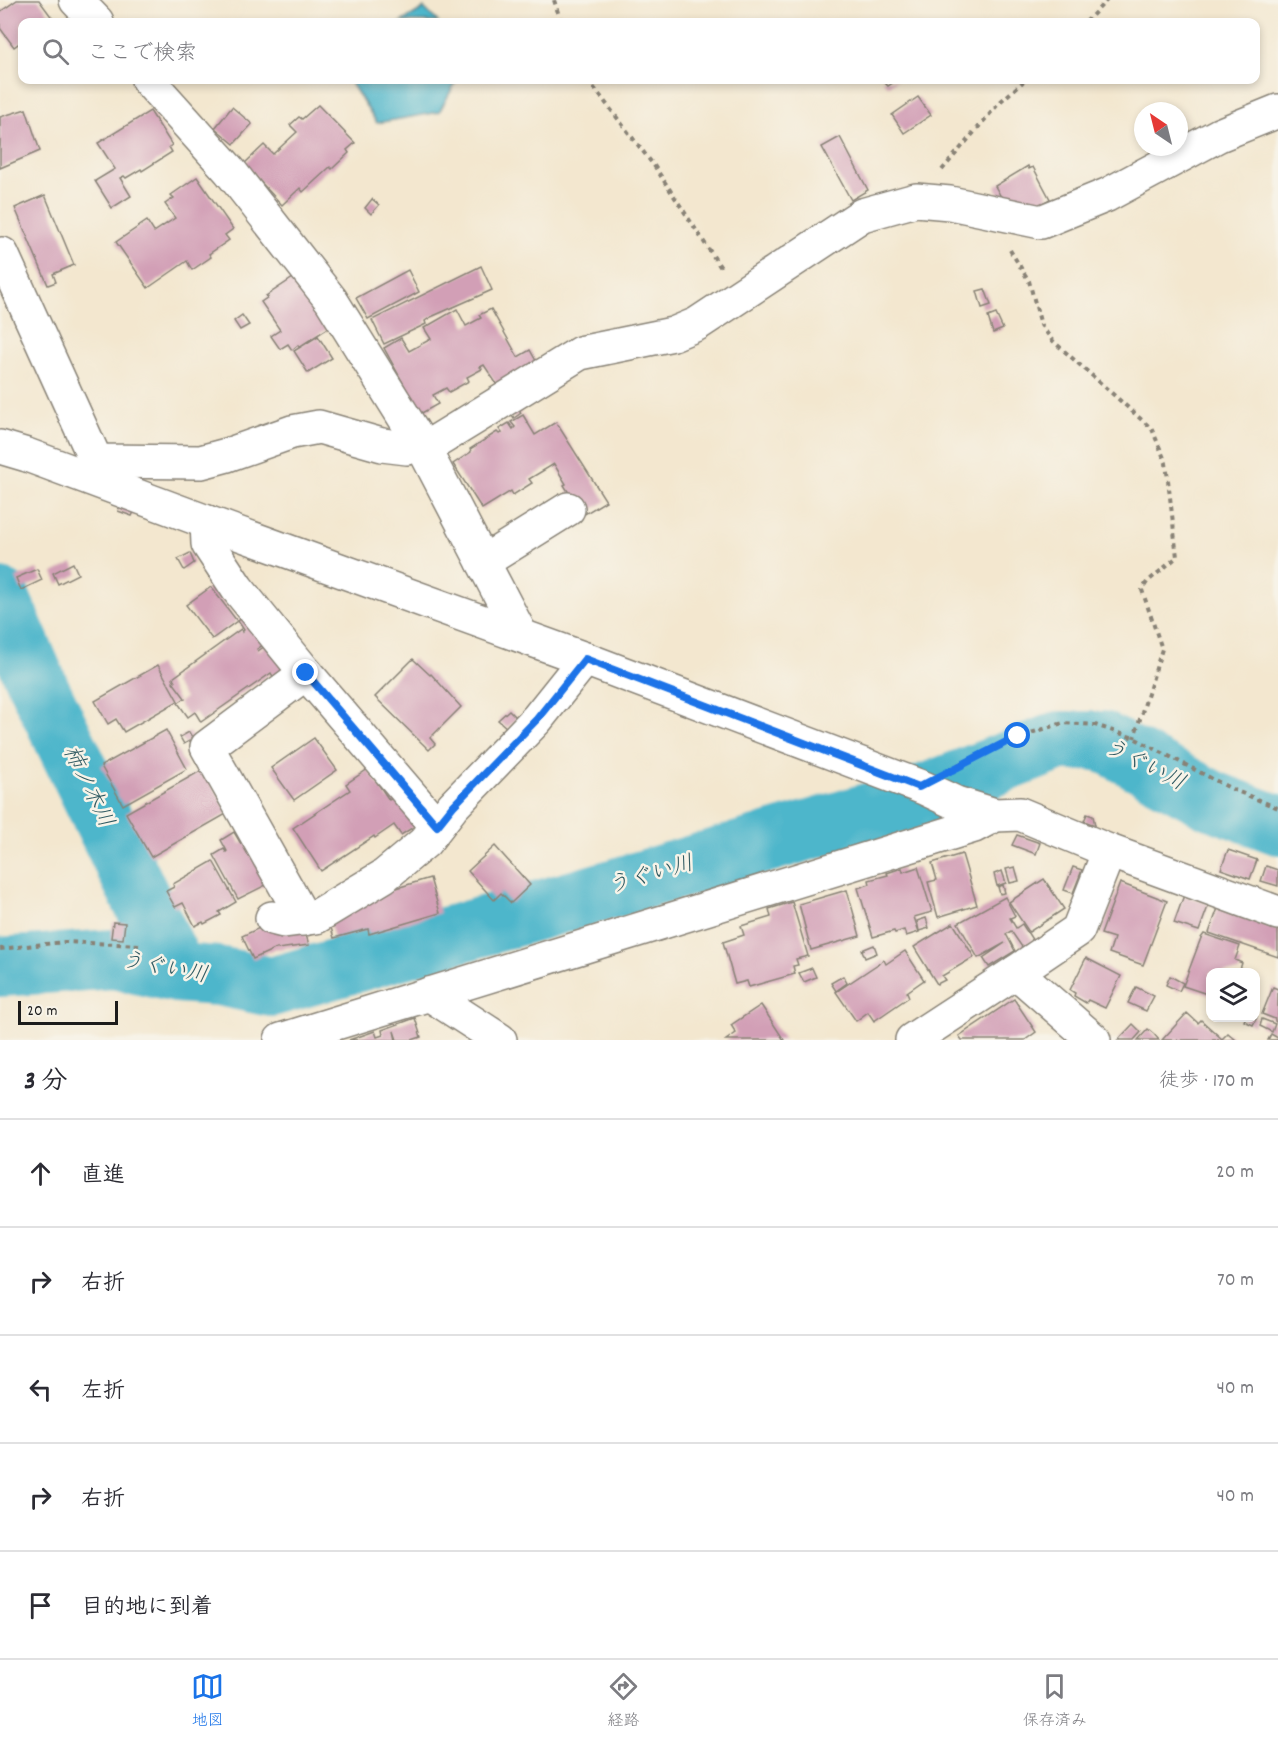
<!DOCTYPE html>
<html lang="ja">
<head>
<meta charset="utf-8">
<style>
  body { margin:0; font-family:Dekko,"Klee One",sans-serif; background:#f2f2f3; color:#2b2b33 }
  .controls { position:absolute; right:18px; bottom:18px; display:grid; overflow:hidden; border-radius:12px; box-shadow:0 3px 9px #0003 }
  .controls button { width:54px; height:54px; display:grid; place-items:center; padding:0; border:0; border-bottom:2px solid #e1e1e2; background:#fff; color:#2b2b33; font:30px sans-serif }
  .compass { position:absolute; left:1134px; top:102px; width:54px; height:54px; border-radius:50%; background:#fff; box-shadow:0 3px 9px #0003; rotate:325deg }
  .scale { position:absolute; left:18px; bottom:15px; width:100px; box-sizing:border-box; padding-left:6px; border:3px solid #1c1c1c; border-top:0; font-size:16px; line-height:21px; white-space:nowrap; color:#1c1c1c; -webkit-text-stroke:4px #f7f3e8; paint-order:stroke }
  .stop { position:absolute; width:18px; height:18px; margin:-14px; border:4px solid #1a73e8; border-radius:50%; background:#fff }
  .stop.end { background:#1a73e8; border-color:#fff; box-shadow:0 2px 6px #0008 }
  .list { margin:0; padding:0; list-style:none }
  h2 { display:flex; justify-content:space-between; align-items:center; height:78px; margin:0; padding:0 24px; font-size:26px }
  h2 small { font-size:20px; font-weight:400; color:#7c7c81 }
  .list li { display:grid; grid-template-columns:39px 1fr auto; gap:18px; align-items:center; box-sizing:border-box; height:108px; padding:0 24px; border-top:2px solid #e1e1e2 }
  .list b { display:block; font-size:22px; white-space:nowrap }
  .list em { font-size:20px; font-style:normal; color:#7c7c81 }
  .icon { flex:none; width:33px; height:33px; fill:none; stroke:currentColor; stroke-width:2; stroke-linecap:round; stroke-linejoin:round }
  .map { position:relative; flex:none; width:1278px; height:1040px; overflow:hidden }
  .search { position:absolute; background:#fff; box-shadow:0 3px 9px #0003; left:18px; right:18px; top:18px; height:66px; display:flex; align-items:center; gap:15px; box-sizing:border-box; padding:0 21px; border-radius:12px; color:#7c7c81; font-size:22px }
  .sheet { height:618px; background:#fff }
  nav { display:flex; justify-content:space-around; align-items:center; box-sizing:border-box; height:84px; border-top:2px solid #e1e1e2; background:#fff; font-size:16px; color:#7c7c81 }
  nav a { display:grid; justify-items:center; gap:3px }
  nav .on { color:#1a73e8 }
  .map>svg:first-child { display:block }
</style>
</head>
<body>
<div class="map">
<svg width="1278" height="1040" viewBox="0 0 1278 1040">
  <rect width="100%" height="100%" fill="#f7f3e8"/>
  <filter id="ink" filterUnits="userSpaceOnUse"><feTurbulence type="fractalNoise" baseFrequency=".0167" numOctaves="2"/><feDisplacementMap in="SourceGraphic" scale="12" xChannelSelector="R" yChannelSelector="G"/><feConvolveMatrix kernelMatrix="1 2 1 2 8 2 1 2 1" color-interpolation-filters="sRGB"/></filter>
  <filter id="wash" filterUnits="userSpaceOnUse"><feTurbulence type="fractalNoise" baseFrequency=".008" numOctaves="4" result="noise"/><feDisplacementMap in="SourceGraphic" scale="24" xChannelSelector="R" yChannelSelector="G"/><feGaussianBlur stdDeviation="1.35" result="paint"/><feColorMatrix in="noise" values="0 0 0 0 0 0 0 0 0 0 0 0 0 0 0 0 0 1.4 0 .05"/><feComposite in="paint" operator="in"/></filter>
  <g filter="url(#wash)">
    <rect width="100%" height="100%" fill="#f3e7cf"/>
    <!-- water -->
    <g fill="#4db6cb" stroke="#346974" stroke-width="1.5">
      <path d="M 424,8 L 438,22 L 401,22 Z"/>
      <path d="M 349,80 L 457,80 L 439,112 L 377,123 Z"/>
    </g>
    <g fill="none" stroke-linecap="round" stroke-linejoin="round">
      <!-- river -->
      <g stroke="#4db6cb" stroke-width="60">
        <path d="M 0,598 L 40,690 L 177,973"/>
        <path d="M 0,967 L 114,959 L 177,973 L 218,976 L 271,987 L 609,890 L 904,802 L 1059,741 L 1102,741 L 1211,800 L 1278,825"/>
      </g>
    </g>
    <g id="blocks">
      <!-- building -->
      <g fill="#d29fb6">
        <path d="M 17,0 L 39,0 L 53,19 L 48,22 L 22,22 L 22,41 L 14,47 L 0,28 L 0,12 Z"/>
        <path d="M 882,80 L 897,80 L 888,86 Z"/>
        <path d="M 918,97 L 931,115 L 904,133 L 892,115 Z"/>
        <path d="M 318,105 L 355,143 L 347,150 L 349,153 L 332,169 L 330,167 L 303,192 L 300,188 L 282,205 L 244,164 L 264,145 L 273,154 L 297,132 L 290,125 L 299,117 L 302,119 Z"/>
        <path d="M 232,107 L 252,124 L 234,144 L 215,128 Z"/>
        <path d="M 26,109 L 40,151 L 0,168 L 0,117 Z"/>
        <path d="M 150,111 L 172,145 L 169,147 L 172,152 L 142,171 L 141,169 L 126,178 L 124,176 L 120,178 L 131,196 L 112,208 L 95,181 L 115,169 L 98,143 Z"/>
        <path d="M 840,137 L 868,190 L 851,200 L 822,147 Z"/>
        <path d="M 1028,166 L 1029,169 L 1033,167 L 1050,199 L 1026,212 L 1010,213 L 995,186 Z"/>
        <path d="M 197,177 L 233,229 L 225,235 L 229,240 L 209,254 L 211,257 L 192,270 L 187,261 L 148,288 L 116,242 L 147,221 L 154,232 L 175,218 L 165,204 L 174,198 L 171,195 Z"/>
        <path d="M 45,195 L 74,265 L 53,274 L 56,282 L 48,285 L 15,208 Z"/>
        <path d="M 372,199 L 379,205 L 371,214 L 365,208 Z"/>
        <path d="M 481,266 L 492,290 L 431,317 L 425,321 L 426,324 L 384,344 L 372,320 Z"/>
        <path d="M 408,270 L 419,292 L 368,319 L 356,298 Z"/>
        <path d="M 296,276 L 330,327 L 299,347 L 298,345 L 292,350 L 288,344 L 280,349 L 271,336 L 280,330 L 261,302 L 268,297 L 266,296 Z"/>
        <path d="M 985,289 L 991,305 L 982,308 L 977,291 Z"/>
        <path d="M 457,309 L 466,326 L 481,318 L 479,315 L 491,309 L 518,357 L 530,350 L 541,370 L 502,392 L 484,365 L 480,367 L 482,369 L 467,377 L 469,381 L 449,392 L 446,388 L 433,395 L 438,404 L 420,414 L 384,348 L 401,338 L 409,351 L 431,339 L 424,328 Z"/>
        <path d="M 996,314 L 1003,329 L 993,333 L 988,317 Z"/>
        <path d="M 242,315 L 249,325 L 240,330 L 234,321 Z"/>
        <path d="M 318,336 L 332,358 L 308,373 L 294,351 Z"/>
        <path d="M 518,407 L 521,413 L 514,418 L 510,412 Z"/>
        <path d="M 523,415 L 535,435 L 556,422 L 606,501 L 583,515 L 564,485 L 566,484 L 554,464 L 529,479 L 532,483 L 513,495 L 511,491 L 482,509 L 453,464 L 471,452 L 470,449 L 497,432 L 499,434 L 502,433 L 499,429 L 509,423 L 513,429 L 515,427 L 511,422 Z"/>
        <path d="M 120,505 L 135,510 L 132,516 L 118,511 Z"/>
        <path d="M 190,553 L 194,563 L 184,570 L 178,559 Z"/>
        <path d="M 73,563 L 78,574 L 58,584 L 53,573 Z"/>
        <path d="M 37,569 L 42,580 L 21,590 L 16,578 Z"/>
        <path d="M 211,587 L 237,621 L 212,639 L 186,605 Z"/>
        <path d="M 252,611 L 272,639 L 257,649 L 258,651 L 275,639 L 296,670 L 277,683 L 271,673 L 201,722 L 195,712 L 188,717 L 178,703 L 185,698 L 173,682 L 175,681 L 173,678 L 241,629 L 242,632 L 244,630 L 238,621 Z"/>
        <path d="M 413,659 L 430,675 L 431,674 L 461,707 L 430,738 L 435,744 L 429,750 L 375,697 Z"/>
        <path d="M 158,665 L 178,701 L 124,732 L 116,719 L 108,724 L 95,701 Z"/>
        <path d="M 509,710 L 517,718 L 507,728 L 498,720 Z"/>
        <path d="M 166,730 L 187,769 L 123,805 L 101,766 Z"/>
        <path d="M 189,732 L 193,739 L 184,744 L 180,737 Z"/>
        <path d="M 314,738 L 337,770 L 294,800 L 271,768 Z"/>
        <path d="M 204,769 L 228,813 L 151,857 L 126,813 Z"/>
        <path d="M 368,769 L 389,800 L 403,791 L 423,821 L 401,835 L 394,825 L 375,838 L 374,836 L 321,871 L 293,828 L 350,790 L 346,784 Z"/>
        <path d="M 1087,814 L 1093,816 L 1095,825 L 1084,821 Z"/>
        <path d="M 234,832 L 241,844 L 252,838 L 276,880 L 238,899 L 214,855 L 224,849 L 226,852 L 227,851 L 221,840 Z"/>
        <path d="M 1017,835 L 1040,843 L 1036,854 L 1012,845 Z"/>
        <path d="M 495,846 L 530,885 L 511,903 L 501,893 L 494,900 L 468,871 Z"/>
        <path d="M 1228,850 L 1257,860 L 1250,879 L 1221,869 Z"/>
        <path d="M 962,854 L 977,905 L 938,917 L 928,882 L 937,880 L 932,863 Z"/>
        <path d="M 213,861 L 236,902 L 219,912 L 221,915 L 204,924 L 203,922 L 195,926 L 183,903 L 175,907 L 166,891 L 174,887 L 173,884 Z"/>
        <path d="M 1266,866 L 1278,870 L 1278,886 L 1261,881 Z"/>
        <path d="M 918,867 L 932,912 L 914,917 L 919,932 L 906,936 L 904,930 L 895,933 L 894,931 L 873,937 L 858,888 L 870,884 L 869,880 L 888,875 L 887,873 L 902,868 L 903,872 Z"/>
        <path d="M 1015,867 L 1019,881 L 1010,883 L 1006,869 Z"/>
        <path d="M 1073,867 L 1082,870 L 1073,893 L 1064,890 Z"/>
        <path d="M 1002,871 L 1006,883 L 997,886 L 994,874 Z"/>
        <path d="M 430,878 L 440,913 L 369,934 L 368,929 L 334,938 L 328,917 L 357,900 Z"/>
        <path d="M 1044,879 L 1064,909 L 1029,932 L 1009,902 Z"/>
        <path d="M 1120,883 L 1167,901 L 1143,965 L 1109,953 L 1114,938 L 1101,934 Z"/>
        <path d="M 1003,885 L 1005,893 L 1000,894 L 998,887 Z"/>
        <path d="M 847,890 L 860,936 L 811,950 L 799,904 Z"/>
        <path d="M 1184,895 L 1209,904 L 1199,931 L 1174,923 Z"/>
        <path d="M 1005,897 L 1015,916 L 1010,918 L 1016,928 L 1022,924 L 1033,941 L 1022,947 L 1011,931 L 1006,934 L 1015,951 L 989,967 L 983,958 L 1005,943 L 978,958 L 958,923 Z"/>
        <path d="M 792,902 L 808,956 L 796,959 L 798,965 L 793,966 L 795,974 L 749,987 L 747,981 L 735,984 L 723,942 L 744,935 L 741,926 L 771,917 L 769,909 Z"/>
        <path d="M 1218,908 L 1278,930 L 1278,957 L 1209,933 Z"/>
        <path d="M 926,918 L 929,928 L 919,931 L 917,921 Z"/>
        <path d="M 113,922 L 125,923 L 123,939 L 111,938 Z"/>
        <path d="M 953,923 L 974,957 L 942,976 L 945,980 L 937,984 L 914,947 Z"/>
        <path d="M 266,925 L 304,928 L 309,945 L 277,949 L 277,948 L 253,959 L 242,936 Z"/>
        <path d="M 1204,934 L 1240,946 L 1235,960 L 1242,963 L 1239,972 L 1210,972 L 1210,995 L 1183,986 L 1201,938 Z"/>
        <path d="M 874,945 L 877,953 L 865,958 L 862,950 Z"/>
        <path d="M 905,951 L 924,980 L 907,992 L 909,997 L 874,1021 L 868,1012 L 856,1021 L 836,992 L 884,960 L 886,964 Z"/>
        <path d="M 1086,958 L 1121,976 L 1105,1008 L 1088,1000 L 1086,1003 L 1074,996 L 1075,993 L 1070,990 Z"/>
        <path d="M 812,968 L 816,977 L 804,982 L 799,973 Z"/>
        <path d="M 843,976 L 847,983 L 836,991 L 831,983 Z"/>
        <path d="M 1170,976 L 1183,983 L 1179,991 L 1166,985 Z"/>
        <path d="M 1136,987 L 1154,996 L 1146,1011 L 1128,1003 Z"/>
        <path d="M 1273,987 L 1278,989 L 1278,1023 L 1275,1021 L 1275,1019 L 1262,1014 Z"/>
        <path d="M 1014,999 L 1036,1032 L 1025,1040 L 962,1040 L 959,1036 Z"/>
        <path d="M 761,1005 L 784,1040 L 726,1040 L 736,1033 L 731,1025 Z"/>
        <path d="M 1187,1013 L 1198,1023 L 1201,1020 L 1222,1039 L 1228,1033 L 1236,1040 L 1162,1040 Z"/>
        <path d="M 1246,1017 L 1257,1017 L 1253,1025 L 1244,1021 Z"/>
        <path d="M 415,1018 L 421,1037 L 412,1040 L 397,1040 L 394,1031 L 396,1040 L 349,1040 L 375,1031 L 377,1037 L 383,1035 L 382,1030 Z"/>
        <path d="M 1262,1019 L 1275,1024 L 1272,1032 L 1260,1026 Z"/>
        <path d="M 1133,1024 L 1141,1032 L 1134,1040 L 1118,1040 Z"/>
        <path d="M 1148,1029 L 1154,1034 L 1159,1040 L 1138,1040 Z"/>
        <path d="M 1271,1034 L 1278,1038 L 1278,1040 L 1268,1040 Z"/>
      </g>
    </g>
  </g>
  <g filter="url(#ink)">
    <use href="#blocks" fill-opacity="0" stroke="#888276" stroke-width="1.5"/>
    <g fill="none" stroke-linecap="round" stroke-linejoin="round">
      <defs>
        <g id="minor">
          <path d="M 76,0 L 97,22"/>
          <path d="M 148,80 L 230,171 L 331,300 L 424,449 L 521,635"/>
          <path d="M 2,254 L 96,461 L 201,462 L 227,455 L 292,432 L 319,427 L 382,445 L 407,448 L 420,443"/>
          <path d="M 0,447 L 27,455 L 207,522 L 585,659 L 924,788 L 956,803 L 995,815 L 1020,814 L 1109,851 L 1278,913"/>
          <path d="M 424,449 L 580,353 L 673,334 L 697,324 L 862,215 L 916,200 L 950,203 L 1041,222 L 1107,195 L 1219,135 L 1278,111"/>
          <path d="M 207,522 L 208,544 L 237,588 L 306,673 L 437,826"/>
          <path d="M 483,562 L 568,509"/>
          <path d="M 272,918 L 284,921 L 316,917 L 384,876 L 425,842 L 453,806 L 537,719 L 585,659"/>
          <path d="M 304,919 L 207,747 L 306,673"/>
          <path d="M 1016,972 L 1094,1040"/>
          <path d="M 429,994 L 500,1040"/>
          <path d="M 281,1040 L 974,826 L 995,815"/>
          <path d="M 912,1040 L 1016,972 L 1078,930 L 1109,851"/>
        </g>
      </defs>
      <!-- minor casing -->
      <use href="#minor" stroke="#888276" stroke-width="36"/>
      <!-- path -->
      <g stroke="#888276" stroke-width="4" stroke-dasharray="4.5 4.5" stroke-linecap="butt">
        <path d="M 554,0 L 561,22"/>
        <path d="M 1086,22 L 1107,0"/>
        <path d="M 588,80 L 655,167 L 721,268"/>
        <path d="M 942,170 L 1000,102 L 1025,80"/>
        <path d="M 1010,250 L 1029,281 L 1041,325 L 1052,340 L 1152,429 L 1166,463 L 1177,557 L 1147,582 L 1142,590 L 1162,649 L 1134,738"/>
        <path d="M 958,766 L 1018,737 L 1063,723 L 1095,725 L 1134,738 L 1232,789 L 1278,808"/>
        <path d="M 0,949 L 64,942 L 142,945"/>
      </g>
      <!-- minor -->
      <use href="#minor" stroke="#fff" stroke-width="33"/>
    </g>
  </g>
  <g fill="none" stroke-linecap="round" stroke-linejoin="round" filter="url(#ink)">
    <!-- route -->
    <path stroke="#1a73e8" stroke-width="8" d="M 306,673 L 437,826 L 453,806 L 537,719 L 585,659 L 919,787 L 1018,736"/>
  </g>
  <g text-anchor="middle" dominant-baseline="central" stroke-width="5" stroke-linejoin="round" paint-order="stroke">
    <!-- water labels -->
    <g font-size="22" font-style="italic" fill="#305a62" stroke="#f7f3e8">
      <text transform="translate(1144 766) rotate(27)">うぐい川</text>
      <text transform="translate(87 787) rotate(64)">柿ノ木川</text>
      <text transform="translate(651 876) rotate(-16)">うぐい川</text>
      <text transform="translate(164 969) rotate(11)">うぐい川</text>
    </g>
  </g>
</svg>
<div class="controls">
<button><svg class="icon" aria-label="layers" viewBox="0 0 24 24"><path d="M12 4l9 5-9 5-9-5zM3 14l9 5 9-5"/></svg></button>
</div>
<svg class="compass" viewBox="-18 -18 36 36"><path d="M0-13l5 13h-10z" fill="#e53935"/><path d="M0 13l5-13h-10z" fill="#7c7c81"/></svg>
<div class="scale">20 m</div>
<div class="stop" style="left:1018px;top:736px"></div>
<div class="stop end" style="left:306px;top:673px"></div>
<div class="search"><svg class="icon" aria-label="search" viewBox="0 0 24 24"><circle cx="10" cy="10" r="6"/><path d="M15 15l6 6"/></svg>ここで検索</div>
</div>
<section class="sheet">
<h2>3 分<small>徒歩 · 170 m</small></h2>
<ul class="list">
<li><svg class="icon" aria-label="ahead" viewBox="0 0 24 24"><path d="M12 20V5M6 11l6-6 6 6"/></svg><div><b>直進</b></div><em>20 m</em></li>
<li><svg class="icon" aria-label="right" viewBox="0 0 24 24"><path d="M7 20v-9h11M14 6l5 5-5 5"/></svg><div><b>右折</b></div><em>70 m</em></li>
<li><svg class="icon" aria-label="left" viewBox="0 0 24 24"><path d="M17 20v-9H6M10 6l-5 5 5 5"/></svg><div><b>左折</b></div><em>40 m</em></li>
<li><svg class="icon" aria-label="right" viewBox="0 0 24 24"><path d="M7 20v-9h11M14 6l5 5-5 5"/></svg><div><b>右折</b></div><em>40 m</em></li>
<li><svg class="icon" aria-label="arrive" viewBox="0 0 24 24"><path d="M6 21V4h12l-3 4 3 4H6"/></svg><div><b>目的地に到着</b></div></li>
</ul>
</section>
<nav>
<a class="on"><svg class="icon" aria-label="map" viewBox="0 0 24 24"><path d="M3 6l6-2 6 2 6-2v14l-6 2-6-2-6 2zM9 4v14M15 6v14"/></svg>地図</a>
<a><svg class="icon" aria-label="directions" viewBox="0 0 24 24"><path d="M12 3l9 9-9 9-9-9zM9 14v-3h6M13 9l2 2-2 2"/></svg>経路</a>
<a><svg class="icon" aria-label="saved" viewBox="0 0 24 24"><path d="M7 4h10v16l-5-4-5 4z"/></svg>保存済み</a>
</nav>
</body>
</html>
